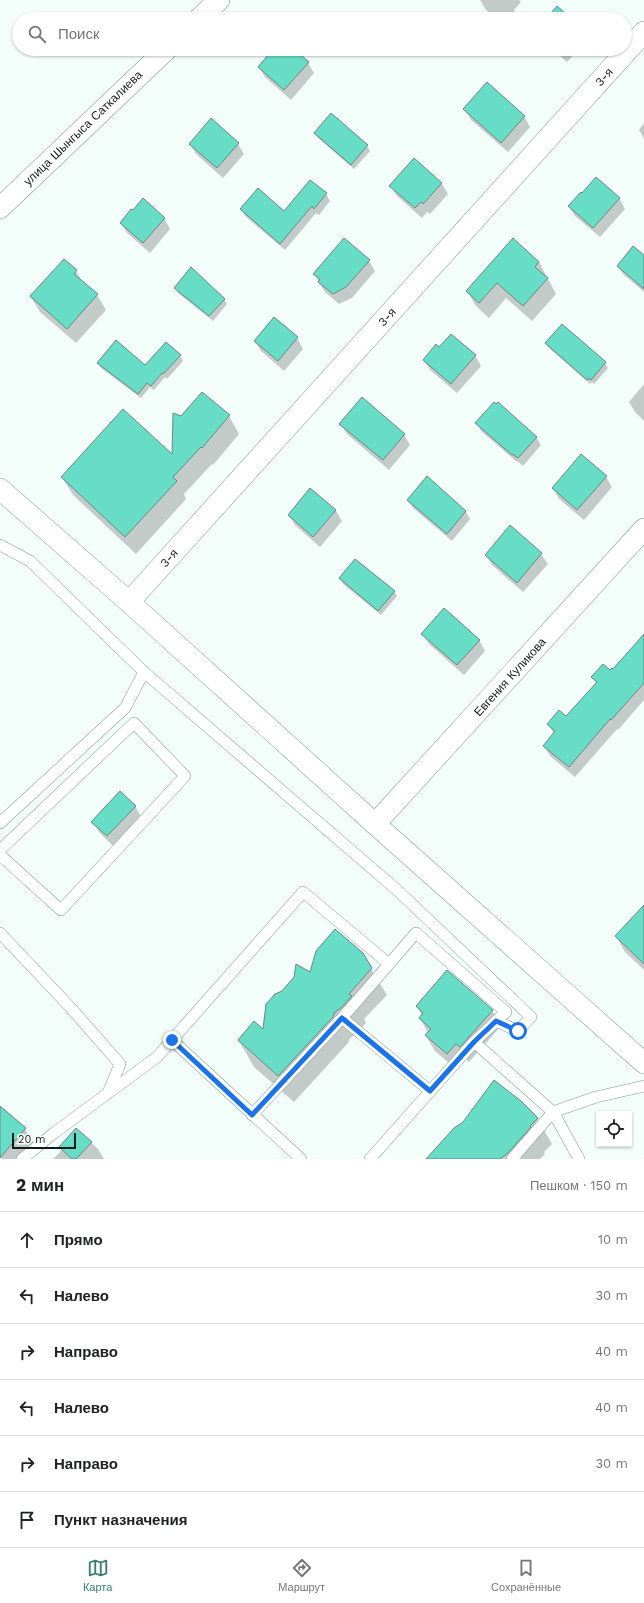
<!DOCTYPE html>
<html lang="ru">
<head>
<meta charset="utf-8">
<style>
  body { margin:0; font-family:"Work Sans",sans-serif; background:#f6f6f6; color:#202124 }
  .controls { position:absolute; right:12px; bottom:12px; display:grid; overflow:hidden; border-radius:0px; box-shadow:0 1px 3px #0004 }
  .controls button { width:36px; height:36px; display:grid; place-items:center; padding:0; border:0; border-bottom:1px solid #e0e0e0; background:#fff; color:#202124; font:20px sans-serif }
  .scale { position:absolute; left:12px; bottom:10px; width:64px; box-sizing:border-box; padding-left:4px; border:2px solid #111b19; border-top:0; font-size:11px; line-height:14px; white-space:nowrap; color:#111b19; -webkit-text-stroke:3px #fff; paint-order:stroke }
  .stop { position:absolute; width:12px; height:12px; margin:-9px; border:3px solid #1a73e8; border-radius:50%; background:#fff }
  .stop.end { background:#1a73e8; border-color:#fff; box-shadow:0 1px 4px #0008 }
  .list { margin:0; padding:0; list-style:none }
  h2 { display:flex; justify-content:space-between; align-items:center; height:52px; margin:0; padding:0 16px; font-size:17px }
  h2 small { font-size:13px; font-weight:400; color:#757577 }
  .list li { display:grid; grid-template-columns:26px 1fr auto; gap:12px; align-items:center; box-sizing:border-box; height:56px; padding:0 16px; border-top:1px solid #e0e0e0 }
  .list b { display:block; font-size:15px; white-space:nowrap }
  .list em { font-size:13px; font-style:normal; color:#757577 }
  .icon { flex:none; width:22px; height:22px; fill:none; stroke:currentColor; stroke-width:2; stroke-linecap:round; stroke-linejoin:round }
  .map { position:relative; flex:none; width:644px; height:1159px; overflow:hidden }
  .search { position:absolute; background:#fff; box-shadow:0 1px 3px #0004; left:12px; right:12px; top:12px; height:44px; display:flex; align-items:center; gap:10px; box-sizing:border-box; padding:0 14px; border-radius:22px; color:#757577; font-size:15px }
  .sheet { height:388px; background:#fff }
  nav { display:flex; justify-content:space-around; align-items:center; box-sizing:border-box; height:56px; border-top:1px solid #e0e0e0; background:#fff; font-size:11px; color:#757577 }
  nav a { display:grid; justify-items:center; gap:2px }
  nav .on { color:#367b6e }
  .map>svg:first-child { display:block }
</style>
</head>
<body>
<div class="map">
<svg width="644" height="1159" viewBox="0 0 644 1159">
  <rect width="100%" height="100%" fill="#f3fefb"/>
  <!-- shadow -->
  <g fill="#0003">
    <path d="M 480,0 L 519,0 L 521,2 L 514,10 L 515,13 L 509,19 L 497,19 L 486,10 Z"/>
    <path d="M 275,49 L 293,49 L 308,63 L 314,73 L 291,100 L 265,77 L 259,67 Z"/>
    <path d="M 552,49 L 579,49 L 567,62 Z"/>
    <path d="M 465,109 L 524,116 L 530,127 L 508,152 L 471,120 Z"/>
    <path d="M 331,114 L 367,146 L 370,151 L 354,169 L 318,138 L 315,133 Z"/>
    <path d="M 644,123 L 644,139 L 639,130 Z"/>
    <path d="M 190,144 L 238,144 L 244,154 L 223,178 L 196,154 Z"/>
    <path d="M 414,160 L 442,184 L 448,194 L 430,214 L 427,212 L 422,218 L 397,196 L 391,186 Z"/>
    <path d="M 326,194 L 330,201 L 319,215 L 316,213 L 285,250 L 245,216 L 241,209 L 285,212 Z"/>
    <path d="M 619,198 L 625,209 L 600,237 L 575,216 L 569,206 Z"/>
    <path d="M 133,212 L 164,218 L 170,229 L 150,253 L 127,233 L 121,223 Z"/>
    <path d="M 644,256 L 644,292 L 623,274 L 618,266 Z"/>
    <path d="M 64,260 L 76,271 L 83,283 L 97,295 L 106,310 L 76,343 L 40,312 L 31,297 Z"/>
    <path d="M 369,261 L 375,271 L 352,298 L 339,304 L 325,292 L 314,274 Z"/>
    <path d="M 539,262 L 556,294 L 532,321 L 506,298 L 489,318 L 476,306 L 467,291 Z"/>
    <path d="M 175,288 L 224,299 L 227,304 L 213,321 L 178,293 Z"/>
    <path d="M 275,318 L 297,338 L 303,349 L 284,371 L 261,351 L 255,341 Z"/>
    <path d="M 562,325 L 605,363 L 608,368 L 594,384 L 592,382 L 590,384 L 549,348 L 546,343 Z"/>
    <path d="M 439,349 L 475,355 L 481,366 L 457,393 L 430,370 L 424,360 Z"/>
    <path d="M 180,356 L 183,361 L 167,379 L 165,377 L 154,390 L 150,387 L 141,398 L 101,368 L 98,363 L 145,366 Z"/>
    <path d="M 644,384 L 644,421 L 635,412 L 629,402 Z"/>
    <path d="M 229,416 L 239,434 L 213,465 L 212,464 L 184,494 L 186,499 L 136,554 L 73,495 L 62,477 L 173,456 L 181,418 Z"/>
    <path d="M 477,423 L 536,437 L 541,445 L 523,466 L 517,461 L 517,462 L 481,431 Z"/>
    <path d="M 341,424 L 404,435 L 410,445 L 389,470 L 347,434 Z"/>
    <path d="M 606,477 L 612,487 L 584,520 L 559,499 L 553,488 Z"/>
    <path d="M 311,489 L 336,511 L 342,521 L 320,547 L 295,525 L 289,515 Z"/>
    <path d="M 408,500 L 466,512 L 470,519 L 452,541 L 413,508 Z"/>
    <path d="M 510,527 L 541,554 L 548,564 L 523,592 L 492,565 L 486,555 Z"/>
    <path d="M 340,579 L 394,591 L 397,596 L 381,615 L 343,584 Z"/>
    <path d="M 423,634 L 479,640 L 485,651 L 464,675 L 429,644 Z"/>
    <path d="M 644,635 L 644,700 L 618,730 L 617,729 L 575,777 L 550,756 L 544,746 L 554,734 L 548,724 L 566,718 L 597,684 L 593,677 L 614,671 Z"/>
    <path d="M 135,806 L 141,817 L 113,846 L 99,832 L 93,822 Z"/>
    <path d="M 644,913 L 644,970 L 625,952 L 616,936 Z"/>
    <path d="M 371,969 L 387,995 L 364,1019 L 366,1023 L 356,1034 L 350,1038 L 348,1043 L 294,1102 L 254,1067 L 239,1041 L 264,1031 L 282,991 L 310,973 Z"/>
    <path d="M 417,1006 L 492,1010 L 501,1026 L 469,1062 L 465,1058 L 456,1069 L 435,1051 L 426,1036 L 428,1033 L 420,1018 L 422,1016 Z"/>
    <path d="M 0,1107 L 25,1129 L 34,1144 L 21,1159 L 2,1159 L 0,1157 Z"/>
    <path d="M 537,1118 L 552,1144 L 544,1152 L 545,1154 L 540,1159 L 428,1159 Z"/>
    <path d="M 76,1129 L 98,1149 L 104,1159 L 53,1159 L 62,1150 L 60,1147 Z"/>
  </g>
  <!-- building -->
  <g fill="#67ddc7" stroke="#6d8781">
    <path d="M 557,6 L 572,19 L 546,19 Z"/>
    <path d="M 273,49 L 294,49 L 309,62 L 284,90 L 258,67 Z"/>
    <path d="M 487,82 L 525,116 L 501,143 L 463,109 Z"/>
    <path d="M 331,113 L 368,145 L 351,165 L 314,133 Z"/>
    <path d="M 211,118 L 239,143 L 217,168 L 189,144 Z"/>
    <path d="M 414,158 L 442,183 L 423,204 L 421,202 L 415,208 L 389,186 Z"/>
    <path d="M 596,177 L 620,198 L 593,228 L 568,206 L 581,192 L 582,193 Z"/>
    <path d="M 310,180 L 327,193 L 314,209 L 312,206 L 280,244 L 240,209 L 258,188 L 284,211 Z"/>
    <path d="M 143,198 L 165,218 L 143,243 L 120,223 L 131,209 L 133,210 Z"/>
    <path d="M 344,238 L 370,260 L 346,287 L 333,294 L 318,282 L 320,279 L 313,274 Z"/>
    <path d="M 513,238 L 539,262 L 535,267 L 548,278 L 523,306 L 497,283 L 479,303 L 466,291 Z"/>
    <path d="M 633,246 L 644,255 L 644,289 L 617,266 Z"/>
    <path d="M 64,259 L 77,270 L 74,274 L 98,294 L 67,329 L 30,296 Z"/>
    <path d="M 191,267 L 225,299 L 209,316 L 174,288 Z"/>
    <path d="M 274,317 L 298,337 L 278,361 L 254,341 Z"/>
    <path d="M 562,324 L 606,362 L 591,380 L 589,378 L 587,380 L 545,343 Z"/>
    <path d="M 451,334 L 476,355 L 451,384 L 423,360 L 436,344 L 439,347 Z"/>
    <path d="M 116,340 L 145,365 L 166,342 L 181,355 L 163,374 L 162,373 L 151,386 L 147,383 L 138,394 L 97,363 Z"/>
    <path d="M 202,392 L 230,415 L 202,448 L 201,447 L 173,477 L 177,481 L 125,537 L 61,477 L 123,409 L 172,454 L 173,413 L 181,416 Z"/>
    <path d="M 362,397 L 405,434 L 383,460 L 339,424 Z"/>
    <path d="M 494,402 L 496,404 L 498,402 L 537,437 L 518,458 L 512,454 L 512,455 L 475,423 Z"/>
    <path d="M 581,454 L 607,476 L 577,510 L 552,488 Z"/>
    <path d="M 427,476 L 466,511 L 447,534 L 407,500 Z"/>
    <path d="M 310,488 L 336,510 L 313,537 L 288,515 Z"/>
    <path d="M 510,525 L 542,553 L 517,583 L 485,555 Z"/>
    <path d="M 355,559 L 395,591 L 378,611 L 339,578 Z"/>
    <path d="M 444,608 L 480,640 L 457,665 L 421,634 Z"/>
    <path d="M 644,634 L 644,683 L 611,720 L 610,719 L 569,767 L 543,746 L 555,731 L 547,724 L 559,710 L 566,716 L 597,682 L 591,677 L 603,664 L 610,670 L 612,668 L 613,669 Z"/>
    <path d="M 120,791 L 136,806 L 107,836 L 91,822 Z"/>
    <path d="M 644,905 L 644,964 L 615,936 Z"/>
    <path d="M 335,929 L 363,953 L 372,968 L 349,994 L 352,996 L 341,1008 L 335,1012 L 333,1017 L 278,1076 L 238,1040 L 254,1021 L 263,1029 L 266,1004 L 275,994 L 282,991 L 294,977 L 296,964 L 310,972 L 316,951 Z"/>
    <path d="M 447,970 L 493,1010 L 460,1047 L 456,1044 L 447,1054 L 425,1035 L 431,1029 L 419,1018 L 423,1013 L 416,1006 Z"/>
    <path d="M 494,1080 L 521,1101 L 538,1118 L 530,1126 L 531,1127 L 508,1153 L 500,1159 L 426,1159 L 454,1128 L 463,1122 Z"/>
    <path d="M 0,1106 L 26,1128 L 0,1158 Z"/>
    <path d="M 76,1128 L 92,1142 L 76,1159 L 72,1159 L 59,1147 Z"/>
  </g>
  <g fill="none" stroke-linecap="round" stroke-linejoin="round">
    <defs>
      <g id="lane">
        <path d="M 0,545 L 30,561 L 144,672 L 125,708 L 0,823"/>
        <path d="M 144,672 L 397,890 L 531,1017 L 518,1031 L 496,1021"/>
        <path d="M 0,850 L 134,723 L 185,776 L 61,910 L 0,855"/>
        <path d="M 0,933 L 70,1007 L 120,1064 L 108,1093"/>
        <path d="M 342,1018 L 416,933 L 506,1012 L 474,1042"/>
        <path d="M 172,1040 L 303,892 L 389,964"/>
        <path d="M 252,1115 L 342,1018 L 430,1091"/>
        <path d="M 22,1159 L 54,1133 L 157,1057 L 172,1040 L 301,1159"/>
        <path d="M 370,1159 L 474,1042 L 553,1112 L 512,1159"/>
        <path d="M 579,1159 L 553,1112 L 596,1097 L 644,1086"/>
      </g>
      <g id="street">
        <path d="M 199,19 L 219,0"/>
        <path d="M 0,208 L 167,49"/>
        <path d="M 0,489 L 129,602 L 375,824 L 644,1063"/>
        <path d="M 129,602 L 644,32"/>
        <path d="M 375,824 L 644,529"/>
      </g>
    </defs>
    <!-- lane casing -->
    <use href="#lane" stroke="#819b95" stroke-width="12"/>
    <!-- street casing -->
    <use href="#street" stroke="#819b95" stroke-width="22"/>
    <!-- lane -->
    <use href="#lane" stroke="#fff" stroke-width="11"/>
    <!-- street -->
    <use href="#street" stroke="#fff" stroke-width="21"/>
  </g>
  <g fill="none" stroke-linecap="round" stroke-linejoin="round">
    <!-- route -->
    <path stroke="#1a73e8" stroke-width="5" d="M 172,1040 L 252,1115 L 342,1018 L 430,1091 L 474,1042 L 496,1021 L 518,1031"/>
  </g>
  <g text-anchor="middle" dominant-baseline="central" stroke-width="4" stroke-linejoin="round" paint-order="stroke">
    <!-- street labels -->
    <g font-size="12" fill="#111b19" stroke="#fff">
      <text transform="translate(604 77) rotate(-48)">3-я</text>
      <text transform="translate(83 128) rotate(-44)">улица Шынгыса Саткалиева</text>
      <text transform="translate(387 317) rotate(-48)">3-я</text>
      <text transform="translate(169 558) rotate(-48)">3-я</text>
      <text transform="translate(510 677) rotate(-48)">Евгения Куликова</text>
    </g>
  </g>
</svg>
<div class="controls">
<button><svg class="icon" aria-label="locate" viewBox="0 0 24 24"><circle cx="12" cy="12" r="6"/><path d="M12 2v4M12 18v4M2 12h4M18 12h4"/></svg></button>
</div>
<div class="scale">20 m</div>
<div class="stop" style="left:518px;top:1031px"></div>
<div class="stop end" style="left:172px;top:1040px"></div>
<div class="search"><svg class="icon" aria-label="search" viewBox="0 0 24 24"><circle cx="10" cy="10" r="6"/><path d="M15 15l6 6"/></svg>Поиск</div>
</div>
<section class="sheet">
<h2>2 мин<small>Пешком · 150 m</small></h2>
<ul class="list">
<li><svg class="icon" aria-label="ahead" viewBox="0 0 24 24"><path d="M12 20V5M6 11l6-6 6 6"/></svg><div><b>Прямо</b></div><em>10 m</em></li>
<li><svg class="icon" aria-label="left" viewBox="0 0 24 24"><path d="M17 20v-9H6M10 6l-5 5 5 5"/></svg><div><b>Налево</b></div><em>30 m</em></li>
<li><svg class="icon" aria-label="right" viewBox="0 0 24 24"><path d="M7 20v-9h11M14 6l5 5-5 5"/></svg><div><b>Направо</b></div><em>40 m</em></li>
<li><svg class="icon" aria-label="left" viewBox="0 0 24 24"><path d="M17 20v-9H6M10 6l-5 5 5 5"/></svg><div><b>Налево</b></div><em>40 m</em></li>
<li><svg class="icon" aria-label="right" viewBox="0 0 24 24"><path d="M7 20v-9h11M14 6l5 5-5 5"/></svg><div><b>Направо</b></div><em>30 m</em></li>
<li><svg class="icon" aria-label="arrive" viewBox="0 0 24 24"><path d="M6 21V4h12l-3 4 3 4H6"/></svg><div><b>Пункт назначения</b></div></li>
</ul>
</section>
<nav>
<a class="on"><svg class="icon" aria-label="map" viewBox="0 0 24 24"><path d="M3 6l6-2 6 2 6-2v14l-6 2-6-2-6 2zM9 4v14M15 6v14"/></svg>Карта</a>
<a><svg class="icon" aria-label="directions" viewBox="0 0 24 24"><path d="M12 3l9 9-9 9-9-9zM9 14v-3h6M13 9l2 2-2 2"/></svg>Маршрут</a>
<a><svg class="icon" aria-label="saved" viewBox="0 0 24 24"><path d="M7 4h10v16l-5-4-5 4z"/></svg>Сохранённые</a>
</nav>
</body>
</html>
